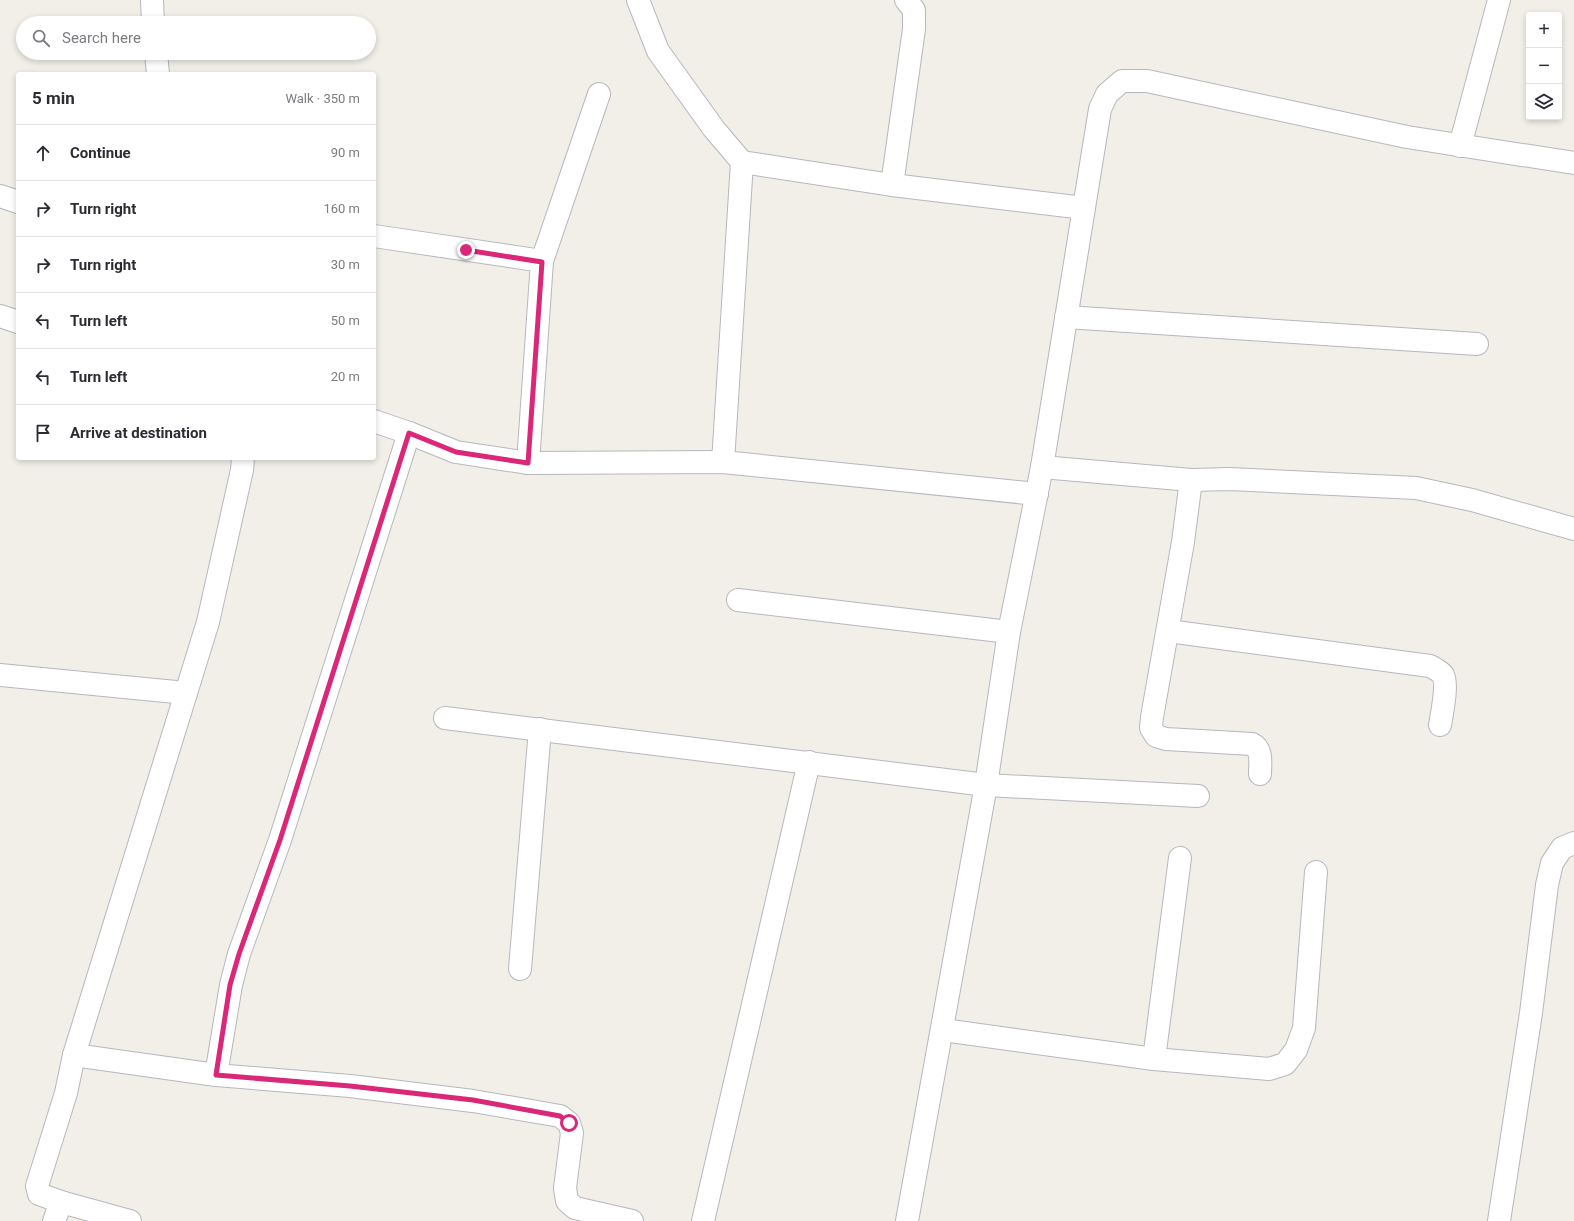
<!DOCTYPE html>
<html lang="en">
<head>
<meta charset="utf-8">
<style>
  body { margin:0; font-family:Roboto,sans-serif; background:#f7f7f7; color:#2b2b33 }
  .controls { position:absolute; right:12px; top:12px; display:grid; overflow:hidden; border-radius:4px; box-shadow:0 2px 6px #0003 }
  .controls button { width:36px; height:36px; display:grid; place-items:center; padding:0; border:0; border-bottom:1px solid #e1e1e2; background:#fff; color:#2b2b33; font:20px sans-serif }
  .stop { position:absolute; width:12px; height:12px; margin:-9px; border:3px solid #db2777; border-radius:50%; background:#fff }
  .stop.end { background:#db2777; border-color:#fff; box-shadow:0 1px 4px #0008 }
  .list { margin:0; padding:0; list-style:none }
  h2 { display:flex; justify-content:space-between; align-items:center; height:52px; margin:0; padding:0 16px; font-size:17px }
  h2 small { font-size:13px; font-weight:400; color:#7c7c81 }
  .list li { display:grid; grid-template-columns:26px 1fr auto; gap:12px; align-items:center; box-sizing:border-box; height:56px; padding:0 16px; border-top:1px solid #e1e1e2 }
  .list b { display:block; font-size:15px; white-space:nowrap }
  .list em { font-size:13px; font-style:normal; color:#7c7c81 }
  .icon { flex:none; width:22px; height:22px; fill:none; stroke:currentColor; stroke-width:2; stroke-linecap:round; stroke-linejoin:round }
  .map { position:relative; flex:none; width:1574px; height:1221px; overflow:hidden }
  .search { position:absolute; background:#fff; box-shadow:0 2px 6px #0003; left:16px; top:16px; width:360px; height:44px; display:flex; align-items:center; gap:10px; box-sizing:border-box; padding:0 14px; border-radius:22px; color:#7c7c81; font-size:15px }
  .panel { position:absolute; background:#fff; box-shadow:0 2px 6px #0003; left:16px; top:72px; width:360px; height:388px; border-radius:4px }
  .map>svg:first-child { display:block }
</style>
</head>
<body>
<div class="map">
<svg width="1574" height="1221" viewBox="0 0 1574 1221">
  <rect width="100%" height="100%" fill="#f1efe8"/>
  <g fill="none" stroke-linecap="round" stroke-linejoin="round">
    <defs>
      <g id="minor">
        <path d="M 152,0 L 153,23"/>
        <path d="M 638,0 L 658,51 L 714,129 L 742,162 L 723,462"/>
        <path d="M 156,53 L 158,74"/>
        <path d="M 1460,146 L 1499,0"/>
        <path d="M 742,162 L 892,185 L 1084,208"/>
        <path d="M 892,185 L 914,29 L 914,10 L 906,0"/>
        <path d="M 0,196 L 18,202"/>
        <path d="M 374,236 L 542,261"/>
        <path d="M 0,316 L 18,322"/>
        <path d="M 1066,317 L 1477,344"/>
        <path d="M 374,421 L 409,433 L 456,452 L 528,463 L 723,462 L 1037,494"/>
        <path d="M 528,463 L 542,261 L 599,94"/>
        <path d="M 1042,467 L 1191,480 L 1229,479 L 1416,488 L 1472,500 L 1574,529"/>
        <path d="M 1191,480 L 1183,542 L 1152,717 L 1151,728 L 1156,736 L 1166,739 L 1252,744 C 1263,749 1260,764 1260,774"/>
        <path d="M 738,600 L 1009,632"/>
        <path d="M 1168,631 L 1430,666 C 1434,668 1440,671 1443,675 C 1448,685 1442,713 1440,725"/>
        <path d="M 0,675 L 186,693"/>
        <path d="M 445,718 L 986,785 L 1198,796"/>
        <path d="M 520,969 L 540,729"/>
        <path d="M 943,1030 L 1154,1059 L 1269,1069 L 1285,1064 L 1296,1050 L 1304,1028 L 1316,872"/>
        <path d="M 74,1055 L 208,622 L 242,470 L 243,458"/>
        <path d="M 1154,1059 L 1180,858"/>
        <path d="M 216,1075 L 231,985 L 239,954 L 280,840 L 409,433"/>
        <path d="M 61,1202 L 130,1221"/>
        <path d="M 54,1221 L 61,1202 L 39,1194 L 37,1186 L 66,1093 L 74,1055 L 216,1075 L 350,1086 L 473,1101 L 560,1116 L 569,1123 L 572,1133 L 565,1188 L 567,1201 L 575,1208 L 632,1221"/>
        <path d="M 703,1221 L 809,762"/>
        <path d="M 907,1221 L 986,785 L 1009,632 L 1042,467 L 1100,109 L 1107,94 L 1122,81 L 1147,81 L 1407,137 L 1574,163"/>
        <path d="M 1499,1221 L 1531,1013 L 1547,885 L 1552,863 L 1562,848 L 1574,843"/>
      </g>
    </defs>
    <!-- minor casing -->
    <use href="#minor" stroke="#b5b8bc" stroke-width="24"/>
    <!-- minor -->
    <use href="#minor" stroke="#fff" stroke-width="22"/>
  </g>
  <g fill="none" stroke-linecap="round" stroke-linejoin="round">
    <!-- route -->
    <path stroke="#db2777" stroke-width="5" d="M 466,250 L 542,262 L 528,463 L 456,452 L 409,433 L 280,840 L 239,954 L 230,985 L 216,1075 L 350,1086 L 473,1100 L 560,1116 L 569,1123"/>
  </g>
</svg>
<div class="controls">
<button>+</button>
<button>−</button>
<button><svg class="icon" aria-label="layers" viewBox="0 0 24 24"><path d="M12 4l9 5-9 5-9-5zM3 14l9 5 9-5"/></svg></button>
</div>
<div class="stop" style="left:569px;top:1123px"></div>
<div class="stop end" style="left:466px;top:250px"></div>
<div class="search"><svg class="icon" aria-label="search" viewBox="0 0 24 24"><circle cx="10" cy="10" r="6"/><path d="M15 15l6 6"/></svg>Search here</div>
<section class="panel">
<h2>5 min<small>Walk · 350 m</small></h2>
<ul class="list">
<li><svg class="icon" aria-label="ahead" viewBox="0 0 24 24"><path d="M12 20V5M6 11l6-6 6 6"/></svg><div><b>Continue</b></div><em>90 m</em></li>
<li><svg class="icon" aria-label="right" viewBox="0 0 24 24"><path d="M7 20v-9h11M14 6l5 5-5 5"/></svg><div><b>Turn right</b></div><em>160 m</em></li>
<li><svg class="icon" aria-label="right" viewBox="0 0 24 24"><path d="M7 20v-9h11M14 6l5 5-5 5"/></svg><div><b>Turn right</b></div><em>30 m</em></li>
<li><svg class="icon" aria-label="left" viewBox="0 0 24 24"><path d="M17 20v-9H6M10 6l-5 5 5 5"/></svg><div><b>Turn left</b></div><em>50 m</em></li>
<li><svg class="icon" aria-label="left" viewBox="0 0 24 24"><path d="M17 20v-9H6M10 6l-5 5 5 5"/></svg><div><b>Turn left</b></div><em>20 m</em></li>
<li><svg class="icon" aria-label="arrive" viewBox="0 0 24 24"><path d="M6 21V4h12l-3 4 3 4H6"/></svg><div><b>Arrive at destination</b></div></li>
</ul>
</section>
</div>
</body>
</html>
